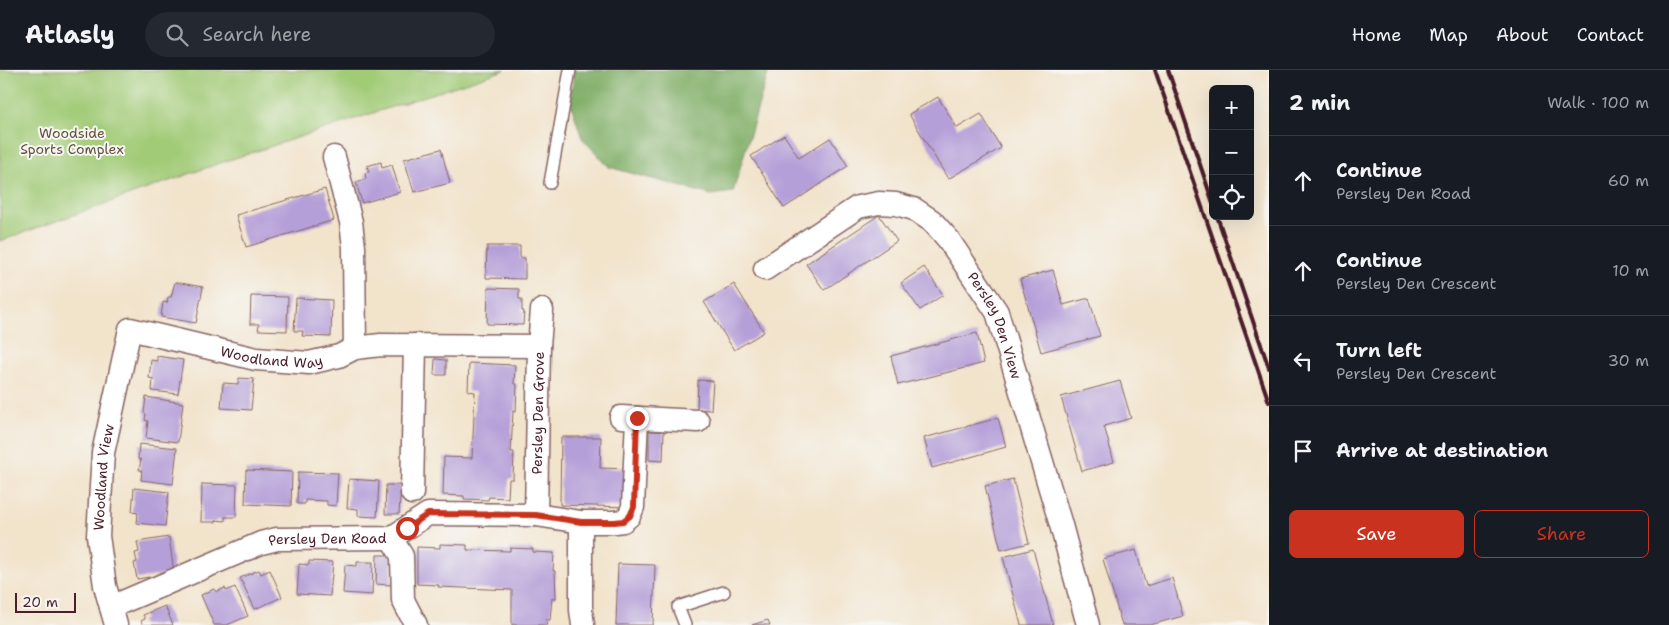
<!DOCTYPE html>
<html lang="en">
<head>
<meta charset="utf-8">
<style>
  body { margin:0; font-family:"Shantell Sans",sans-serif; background:#242831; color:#f1f3f6 }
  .controls { position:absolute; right:15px; top:15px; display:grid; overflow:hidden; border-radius:8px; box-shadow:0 5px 20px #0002 }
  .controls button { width:45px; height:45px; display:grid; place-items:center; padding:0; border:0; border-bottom:1px solid #363941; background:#171b24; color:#f1f3f6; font:25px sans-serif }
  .scale { position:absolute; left:15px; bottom:12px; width:61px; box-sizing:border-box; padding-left:5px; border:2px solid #4a1f2b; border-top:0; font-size:14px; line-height:18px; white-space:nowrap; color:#4a1f2b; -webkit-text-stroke:4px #f6f6f2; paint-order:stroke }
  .stop { position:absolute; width:15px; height:15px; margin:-11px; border:4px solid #c8321e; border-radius:50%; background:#fff }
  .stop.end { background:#c8321e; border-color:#fff; box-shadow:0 1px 5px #0008 }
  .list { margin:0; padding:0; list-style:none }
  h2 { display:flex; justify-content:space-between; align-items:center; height:65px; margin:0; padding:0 20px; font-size:21px }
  h2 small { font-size:16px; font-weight:400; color:#9ea1a6 }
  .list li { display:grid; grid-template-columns:32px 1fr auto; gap:15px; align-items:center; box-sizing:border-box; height:90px; padding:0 20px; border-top:1px solid #363941 }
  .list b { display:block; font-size:19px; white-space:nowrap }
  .list p { margin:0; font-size:16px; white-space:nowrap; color:#9ea1a6 }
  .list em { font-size:16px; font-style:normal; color:#9ea1a6 }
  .actions { display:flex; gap:10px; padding:15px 20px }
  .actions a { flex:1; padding:11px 0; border:1px solid #c8321e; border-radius:8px; text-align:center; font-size:18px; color:#c8321e }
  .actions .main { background:#c8321e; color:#fff }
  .icon { flex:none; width:28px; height:28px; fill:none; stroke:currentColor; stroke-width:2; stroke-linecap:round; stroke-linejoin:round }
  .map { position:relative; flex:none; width:1269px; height:555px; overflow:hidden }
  header { display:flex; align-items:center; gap:30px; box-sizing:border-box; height:70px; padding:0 25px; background:#171b24; border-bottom:1px solid #363941 }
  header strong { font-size:24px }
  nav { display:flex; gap:28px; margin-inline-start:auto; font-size:18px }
  .search { width:350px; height:45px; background:#242831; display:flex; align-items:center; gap:12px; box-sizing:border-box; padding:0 18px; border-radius:28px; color:#9ea1a6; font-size:19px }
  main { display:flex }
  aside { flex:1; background:#171b24 }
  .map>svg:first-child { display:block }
</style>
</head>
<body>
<header>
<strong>Atlasly</strong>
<div class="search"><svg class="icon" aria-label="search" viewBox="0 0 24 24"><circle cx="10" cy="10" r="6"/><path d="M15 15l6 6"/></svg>Search here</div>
<nav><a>Home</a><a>Map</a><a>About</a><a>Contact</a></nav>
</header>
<main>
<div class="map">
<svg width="1269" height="555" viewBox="0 0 1269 555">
  <rect width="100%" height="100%" fill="#f6f6f2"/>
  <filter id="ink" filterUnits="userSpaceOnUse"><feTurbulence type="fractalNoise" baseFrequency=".02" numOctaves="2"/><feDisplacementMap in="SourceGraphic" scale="10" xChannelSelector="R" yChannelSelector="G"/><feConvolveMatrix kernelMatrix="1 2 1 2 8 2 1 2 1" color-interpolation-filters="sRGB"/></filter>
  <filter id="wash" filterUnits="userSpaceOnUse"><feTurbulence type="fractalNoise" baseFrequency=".0096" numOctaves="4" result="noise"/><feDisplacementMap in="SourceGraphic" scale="20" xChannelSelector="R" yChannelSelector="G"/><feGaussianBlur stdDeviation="1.12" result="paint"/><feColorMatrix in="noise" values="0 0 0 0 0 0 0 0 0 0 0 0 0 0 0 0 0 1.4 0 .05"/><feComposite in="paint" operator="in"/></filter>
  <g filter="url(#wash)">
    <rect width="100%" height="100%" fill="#f2e3cb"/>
    <!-- green -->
    <path fill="#a2cb77" stroke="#767551" d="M 0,0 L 505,0 L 220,93 L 0,171 Z"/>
    <!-- forest -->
    <path fill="#81af68" stroke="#66674a" d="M 574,0 L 769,0 L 733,122 L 711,125 L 609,97 L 582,68 L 570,32 Z"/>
    <g id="blocks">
      <!-- building -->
      <g fill="#b59fd8">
        <path d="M 938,27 L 957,58 L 981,44 L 1001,78 L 948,109 L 909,44 Z"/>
        <path d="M 784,65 L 799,88 L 830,68 L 848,96 L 784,138 L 751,86 Z"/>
        <path d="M 441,79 L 450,113 L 414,122 L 404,89 Z"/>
        <path d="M 381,92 L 382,98 L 392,95 L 400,122 L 362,133 L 356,112 L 366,109 L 365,103 L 369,102 L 367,96 Z"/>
        <path d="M 325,119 L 334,150 L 246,177 L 236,145 Z"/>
        <path d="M 879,145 L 897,171 L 824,220 L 806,194 Z"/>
        <path d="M 487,176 L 520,176 L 520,188 L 525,188 L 525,209 L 486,208 Z"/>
        <path d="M 924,197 L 943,225 L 920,240 L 901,213 Z"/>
        <path d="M 1053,200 L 1063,235 L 1089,228 L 1100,266 L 1041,282 L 1020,209 Z"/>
        <path d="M 175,212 L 203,217 L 196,253 L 161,247 L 163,232 L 167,233 L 168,227 L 171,227 Z"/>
        <path d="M 734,214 L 764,262 L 734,280 L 704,232 Z"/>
        <path d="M 488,218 L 519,219 L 519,229 L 522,229 L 522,241 L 524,241 L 523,255 L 487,254 Z"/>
        <path d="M 251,226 L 288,227 L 287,261 L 258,260 L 259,254 L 250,254 Z"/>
        <path d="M 296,228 L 332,230 L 331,267 L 302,266 L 303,261 L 294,261 Z"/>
        <path d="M 977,263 L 984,293 L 898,315 L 891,286 Z"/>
        <path d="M 157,286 L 183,290 L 178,324 L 152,321 L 153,309 L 149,308 L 151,290 L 157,291 Z"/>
        <path d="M 435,289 L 446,290 L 446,305 L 434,305 Z"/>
        <path d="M 469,293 L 515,295 L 514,314 L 517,314 L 516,342 L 513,341 L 511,382 L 514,382 L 513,409 L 509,409 L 508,428 L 489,427 L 488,430 L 464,429 L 464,426 L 443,425 L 444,387 L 472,388 L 475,322 L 468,321 Z"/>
        <path d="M 239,308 L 254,309 L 251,340 L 221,338 L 223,313 L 238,314 Z"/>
        <path d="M 698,310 L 713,311 L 711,340 L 697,339 Z"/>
        <path d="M 1120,311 L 1131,348 L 1104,356 L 1114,392 L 1082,401 L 1061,327 Z"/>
        <path d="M 146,327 L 183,333 L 178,372 L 146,368 L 148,351 L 145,350 L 146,344 L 144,343 Z"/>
        <path d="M 998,348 L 1006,377 L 932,398 L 924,368 Z"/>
        <path d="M 649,361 L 664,361 L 663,391 L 649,390 Z"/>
        <path d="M 561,367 L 601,367 L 600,398 L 629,399 L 628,437 L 560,435 Z"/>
        <path d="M 139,374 L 177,378 L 173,414 L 141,410 L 142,400 L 139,400 L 141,390 L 138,389 Z"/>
        <path d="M 246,400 L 292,402 L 291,436 L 245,434 Z"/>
        <path d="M 298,402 L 338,403 L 336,436 L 327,435 L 327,431 L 305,430 L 305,434 L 297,434 Z"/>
        <path d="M 349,409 L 379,411 L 377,447 L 358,446 L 358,439 L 347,438 Z"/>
        <path d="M 1013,409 L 1029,473 L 1001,480 L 985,416 Z"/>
        <path d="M 202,414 L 237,415 L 236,447 L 225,447 L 225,451 L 216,450 L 216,452 L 201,452 Z"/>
        <path d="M 386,415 L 401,415 L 399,444 L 385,444 Z"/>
        <path d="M 134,418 L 169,422 L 165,456 L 137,453 L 138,443 L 132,442 Z"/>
        <path d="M 169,467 L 174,503 L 137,509 L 134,493 L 137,492 L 135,483 L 139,482 L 137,472 Z"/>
        <path d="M 440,474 L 467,475 L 467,480 L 510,481 L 510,478 L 533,479 L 533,482 L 554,483 L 553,501 L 555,501 L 556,528 L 552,528 L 550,550 L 546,550 L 547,555 L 512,555 L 512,520 L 438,517 L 439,515 L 417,514 L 417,477 L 440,478 Z"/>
        <path d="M 1033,479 L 1053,555 L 1021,555 L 1003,487 Z"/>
        <path d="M 1136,480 L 1146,516 L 1172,508 L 1183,546 L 1150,555 L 1122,555 L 1103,489 Z"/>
        <path d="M 377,485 L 392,485 L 391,515 L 376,514 Z"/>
        <path d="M 309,491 L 333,492 L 330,526 L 297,524 L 299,494 L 309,495 Z"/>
        <path d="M 357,492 L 373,492 L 372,525 L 343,523 L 345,495 L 357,496 Z"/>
        <path d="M 618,494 L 655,495 L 653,555 L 616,555 Z"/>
        <path d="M 259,500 L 261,504 L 270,500 L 282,527 L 255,539 L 240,508 Z"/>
        <path d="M 235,517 L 248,546 L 227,555 L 214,555 L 201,525 L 214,519 L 216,522 L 225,518 L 226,521 Z"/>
        <path d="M 165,536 L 173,555 L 143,555 L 141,551 L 145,549 L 143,545 Z"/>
        <path d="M 768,550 L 770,555 L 752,555 Z"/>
      </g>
    </g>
  </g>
  <g filter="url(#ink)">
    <use href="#blocks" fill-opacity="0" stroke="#856463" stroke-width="1"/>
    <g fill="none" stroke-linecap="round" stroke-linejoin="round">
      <defs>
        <g id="service">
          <path d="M 550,113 L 570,0"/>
          <path d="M 685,555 L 678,537 L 724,522"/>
        </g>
        <g id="minor">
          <path d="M 334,87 L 351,152 L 354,177 L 355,278"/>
          <path id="s1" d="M 765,199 L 858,137 L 879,133 L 896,134 L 914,139 L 932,151 L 948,169 L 997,242 L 1061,455 L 1088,555"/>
          <path d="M 621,347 L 698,351"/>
          <path d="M 412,423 L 415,275"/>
          <path id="s2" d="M 536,445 L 539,276 L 542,240"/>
          <path d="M 581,452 L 581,540 L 583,555"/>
          <path d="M 391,468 L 402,486 L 403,530 L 416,555"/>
          <path id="s3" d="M 111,537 L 261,473 L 277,469 L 391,468 L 428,444 L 536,445 L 581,452 L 615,452 L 623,451 L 629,446 L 633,437 L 637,348"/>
          <path id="s4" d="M 116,555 L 105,516 L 98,466 L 103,383 L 130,259 L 256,289 L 309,293 L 339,286 L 355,278 L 381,275 L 539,276"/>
        </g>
      </defs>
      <!-- service casing -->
      <use href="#service" stroke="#856463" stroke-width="14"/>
      <!-- minor casing -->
      <use href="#minor" stroke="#856463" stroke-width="25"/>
      <!-- service -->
      <use href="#service" stroke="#fff" stroke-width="11"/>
      <!-- minor -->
      <use href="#minor" stroke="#fff" stroke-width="22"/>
      <!-- rail -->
      <g stroke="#4a1f2b" stroke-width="4">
        <path d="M 1155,0 L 1269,332"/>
        <path d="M 1168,0 L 1213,133"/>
        <path d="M 1217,146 L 1269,298"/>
      </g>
    </g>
  </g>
  <g fill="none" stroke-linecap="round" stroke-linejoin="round" filter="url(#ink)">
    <!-- route -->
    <path stroke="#c8321e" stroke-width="6" d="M 407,458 L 428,444 L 536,445 L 581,452 L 615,452 L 623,451 L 630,446 L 634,437 L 637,348"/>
  </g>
  <g text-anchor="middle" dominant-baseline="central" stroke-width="4" stroke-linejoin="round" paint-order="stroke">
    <!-- park labels -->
    <g font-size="14" fill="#645342" stroke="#f6f6f2">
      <text x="72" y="63">Woodside<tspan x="72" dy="16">Sports Complex</tspan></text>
    </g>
    <!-- street labels -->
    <g font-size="14" fill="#4a1f2b" stroke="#f6f6f2">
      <text stroke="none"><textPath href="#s1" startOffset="314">Persley Den View</textPath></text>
      <text stroke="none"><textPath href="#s4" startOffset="446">Woodland Way</textPath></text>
      <text stroke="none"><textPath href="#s2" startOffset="102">Persley Den Grove</textPath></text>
      <text stroke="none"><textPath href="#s4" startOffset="150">Woodland View</textPath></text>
      <text stroke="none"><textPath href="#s3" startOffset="230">Persley Den Road</textPath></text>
    </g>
  </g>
</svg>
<div class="controls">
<button>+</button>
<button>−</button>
<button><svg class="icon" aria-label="locate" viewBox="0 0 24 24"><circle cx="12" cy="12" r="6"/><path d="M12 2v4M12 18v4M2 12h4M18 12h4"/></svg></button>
</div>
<div class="scale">20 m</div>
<div class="stop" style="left:407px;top:458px"></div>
<div class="stop end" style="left:637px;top:348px"></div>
</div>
<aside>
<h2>2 min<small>Walk · 100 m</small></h2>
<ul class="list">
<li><svg class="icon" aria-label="ahead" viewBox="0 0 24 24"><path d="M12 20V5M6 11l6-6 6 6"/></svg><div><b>Continue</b><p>Persley Den Road</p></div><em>60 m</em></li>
<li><svg class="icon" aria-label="ahead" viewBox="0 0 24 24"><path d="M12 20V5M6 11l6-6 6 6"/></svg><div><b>Continue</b><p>Persley Den Crescent</p></div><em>10 m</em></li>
<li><svg class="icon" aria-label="left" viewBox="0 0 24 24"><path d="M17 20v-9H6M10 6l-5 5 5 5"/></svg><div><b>Turn left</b><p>Persley Den Crescent</p></div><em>30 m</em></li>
<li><svg class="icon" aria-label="arrive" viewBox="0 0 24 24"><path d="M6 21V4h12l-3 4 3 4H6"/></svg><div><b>Arrive at destination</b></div></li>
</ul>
<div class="actions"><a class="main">Save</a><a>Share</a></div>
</aside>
</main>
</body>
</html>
